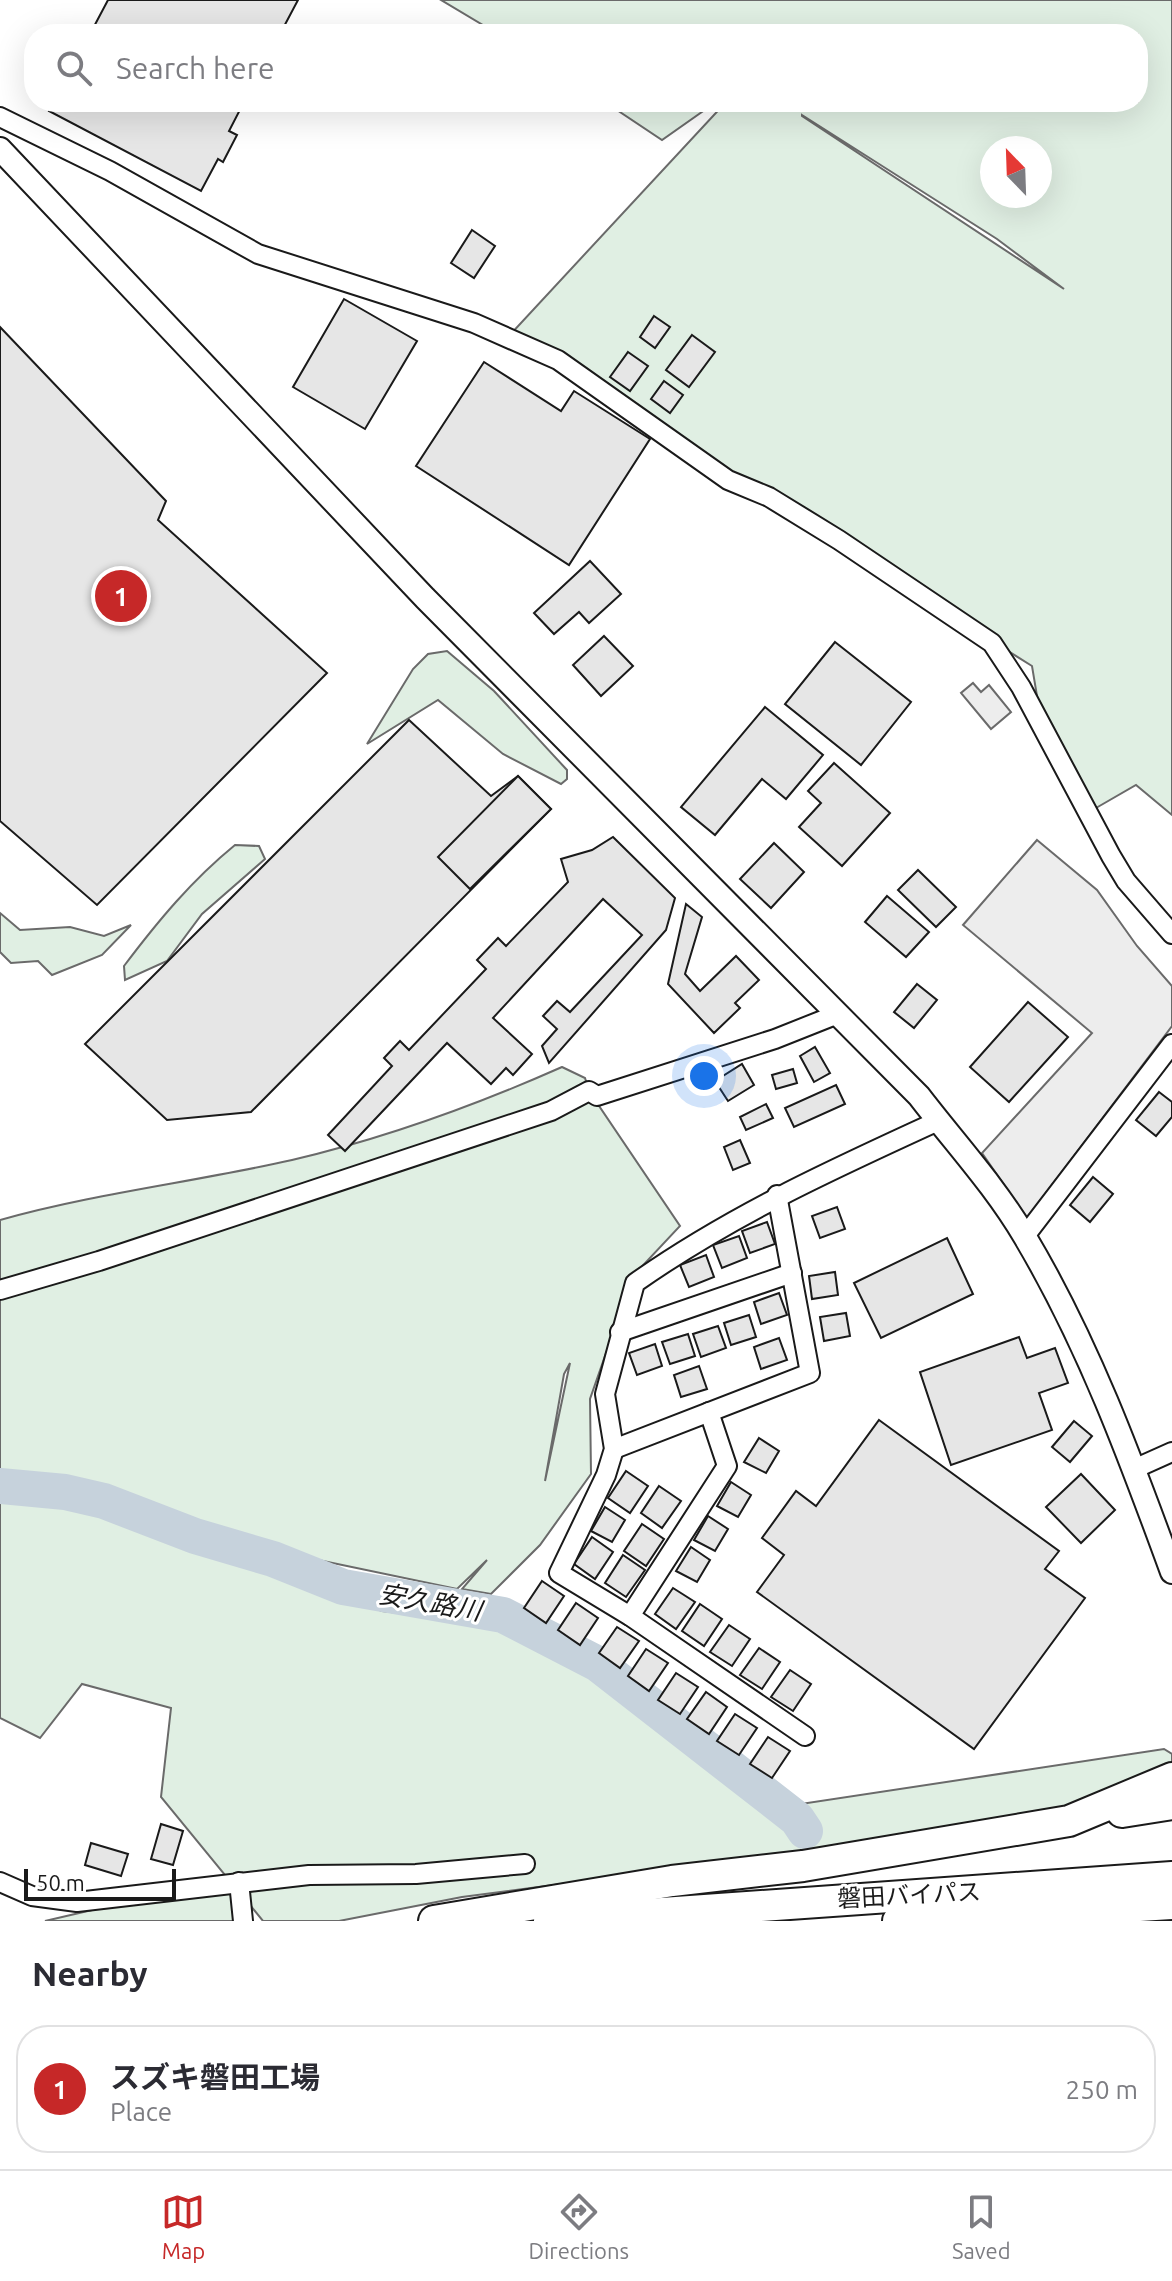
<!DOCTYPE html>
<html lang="en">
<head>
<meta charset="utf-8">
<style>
  body { margin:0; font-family:Ubuntu,"Noto Sans JP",sans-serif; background:#f2f2f3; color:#2b2b33 }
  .compass { position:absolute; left:980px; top:136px; width:72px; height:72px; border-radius:50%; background:#fff; box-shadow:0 8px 32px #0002; rotate:337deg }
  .scale { position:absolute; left:24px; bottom:20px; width:152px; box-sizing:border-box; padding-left:8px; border:4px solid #1a1a1a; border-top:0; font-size:22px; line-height:28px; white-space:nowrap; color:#1a1a1a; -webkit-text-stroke:6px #fff; paint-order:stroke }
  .you { position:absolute; left:704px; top:1076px; width:28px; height:28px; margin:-20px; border:6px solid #fff; border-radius:50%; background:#1a73e8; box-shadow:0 0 0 12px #1a73e833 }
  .badge { display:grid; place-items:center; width:52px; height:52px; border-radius:50%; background:#c62828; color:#fff; font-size:26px; font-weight:700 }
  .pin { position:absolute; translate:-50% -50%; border:4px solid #fff; box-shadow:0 2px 8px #0006 }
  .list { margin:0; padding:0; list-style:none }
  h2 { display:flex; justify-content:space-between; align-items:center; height:104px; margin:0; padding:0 32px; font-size:34px }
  h2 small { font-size:26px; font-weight:400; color:#7c7c81 }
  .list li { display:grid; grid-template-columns:52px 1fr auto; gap:24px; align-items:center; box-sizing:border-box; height:128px; margin:0 16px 16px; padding:0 16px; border:2px solid #e1e1e2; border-radius:32px }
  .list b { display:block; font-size:30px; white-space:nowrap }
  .list p { margin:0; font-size:26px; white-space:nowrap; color:#7c7c81 }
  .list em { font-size:26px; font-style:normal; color:#7c7c81 }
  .icon { flex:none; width:44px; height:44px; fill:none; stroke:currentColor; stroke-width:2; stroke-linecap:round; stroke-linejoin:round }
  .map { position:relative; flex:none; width:1172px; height:1921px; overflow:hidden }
  .search { position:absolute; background:#fff; box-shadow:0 8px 32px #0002; left:24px; right:24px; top:24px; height:88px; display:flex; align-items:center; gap:20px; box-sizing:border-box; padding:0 28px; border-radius:32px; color:#7c7c81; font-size:30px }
  .sheet { height:248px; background:#fff }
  nav { display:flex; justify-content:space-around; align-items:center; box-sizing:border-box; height:112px; border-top:2px solid #e1e1e2; background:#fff; font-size:22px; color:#7c7c81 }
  nav a { display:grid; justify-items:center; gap:4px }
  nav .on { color:#c62828 }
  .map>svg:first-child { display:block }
</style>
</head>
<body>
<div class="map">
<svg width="1172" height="1921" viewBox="0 0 1172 1921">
  <rect width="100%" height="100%" fill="#fff"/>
  <!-- green -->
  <g fill="#e0efe3" stroke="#6a6a6a" stroke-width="2" fill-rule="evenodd">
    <path d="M 441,0 L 1172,0 L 1172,815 L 1136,785 L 1096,808 L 1039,708 L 1032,666 L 507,338 L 726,102 L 1138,102 L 1138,34 L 498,34 ZM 802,115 L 997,239 L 1064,289 L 802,116 ZM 992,148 L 1040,148 L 1040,196 L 992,196 Z"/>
    <path d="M 605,102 L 716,102 L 662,140 Z"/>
    <path d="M 447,651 L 494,691 L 567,770 L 567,779 L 561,784 L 503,754 L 438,700 L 367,744 L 413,669 L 428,654 Z"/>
    <path d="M 235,845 L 259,846 L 265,859 L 202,914 L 167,961 L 125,980 L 124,966 C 158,921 192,880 235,845 Z"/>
    <path d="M 0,913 L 20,930 L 70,927 L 104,936 L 131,925 L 102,955 L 52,975 L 38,961 L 11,963 L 0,952 Z"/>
    <path d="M 562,1067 L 585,1078 L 589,1091 L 680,1226 L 633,1276 L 590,1399 L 591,1474 L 540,1545 L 491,1594 L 462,1589 L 487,1560 L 457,1589 L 280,1552 L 86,1480 L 0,1478 L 0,1220 C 96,1193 195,1182 292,1160 C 386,1138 474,1106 562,1067 ZM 570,1363 L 545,1481 L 564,1374 Z"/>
    <path d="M 0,1494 L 56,1499 L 119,1515 L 188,1548 L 277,1570 L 382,1611 L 478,1622 L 577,1656 L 675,1727 L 768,1809 L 1164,1749 L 1172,1754 L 1172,1768 L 1066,1809 L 820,1850 L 462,1897 L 339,1921 L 263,1921 L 241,1894 L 243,1921 L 45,1921 L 148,1897 L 239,1892 L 161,1797 L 171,1708 L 82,1684 L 40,1738 L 0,1718 Z"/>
  </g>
  <!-- parking -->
  <g fill="#ededed" stroke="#6a6a6a" stroke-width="2">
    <path d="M 973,683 L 981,692 L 989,685 L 1011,712 L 991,729 L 961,693 Z"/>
    <path d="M 1037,840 L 1097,890 L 1137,946 L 1172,986 L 1172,1026 L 1027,1218 L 982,1153 L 1092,1033 L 963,925 Z"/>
  </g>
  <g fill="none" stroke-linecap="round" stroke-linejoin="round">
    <!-- river -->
    <path stroke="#c6d2dc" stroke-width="36" d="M 0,1486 L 65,1492 L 104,1501 L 195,1536 L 273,1559 L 343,1587 L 503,1615 L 598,1664 L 797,1819 L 805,1831"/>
  </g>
  <!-- building -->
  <g fill="#e6e6e6" stroke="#1a1a1a" stroke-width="2">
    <path d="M 108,0 L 298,0 L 280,34 L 90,34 Z"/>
    <path d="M 53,102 L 244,102 L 229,131 L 237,135 L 223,162 L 218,159 L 201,191 L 49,111 Z"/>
    <path d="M 472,230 L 495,246 L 474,278 L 451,263 Z"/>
    <path d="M 344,299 L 417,341 L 365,429 L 293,387 Z"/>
    <path d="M 654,316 L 670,327 L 655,348 L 640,337 Z"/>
    <path d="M 0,327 L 166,501 L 158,520 L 327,673 L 97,905 L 0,821 Z"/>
    <path d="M 692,335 L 715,352 L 689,387 L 666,370 Z"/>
    <path d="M 628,352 L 648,366 L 630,391 L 610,377 Z"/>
    <path d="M 484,362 L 561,411 L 574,391 L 650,439 L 569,565 L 416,466 Z"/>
    <path d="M 664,381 L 683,395 L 670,413 L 651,399 Z"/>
    <path d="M 590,561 L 621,594 L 589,623 L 579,612 L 554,634 L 534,613 Z"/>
    <path d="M 604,636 L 633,666 L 601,696 L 573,665 Z"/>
    <path d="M 835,642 L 911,702 L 861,765 L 785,704 Z"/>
    <path d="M 765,707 L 823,755 L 786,799 L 762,779 L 715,835 L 681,807 Z"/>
    <path d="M 409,720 L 491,796 L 518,776 L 551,809 L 251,1112 L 167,1120 L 85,1044 Z"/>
    <path d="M 834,763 L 890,813 L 842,866 L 799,827 L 821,803 L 808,791 Z"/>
    <path d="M 518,776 L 551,809 L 470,889 L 438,857 Z"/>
    <path d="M 613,837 L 675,898 L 666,930 L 549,1063 L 542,1046 L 557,1029 L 543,1016 L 557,1001 L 570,1012 L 642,935 L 603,899 L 493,1018 L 532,1054 L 513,1075 L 506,1068 L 491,1084 L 447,1043 L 345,1151 L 328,1135 L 392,1066 L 384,1058 L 400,1041 L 409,1050 L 486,969 L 477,960 L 498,938 L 506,946 L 568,882 L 561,859 L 592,850 Z"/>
    <path d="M 774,843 L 804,872 L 771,908 L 740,879 Z"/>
    <path d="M 918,870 L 956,907 L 936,927 L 898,890 Z"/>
    <path d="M 887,896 L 929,932 L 906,957 L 865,922 Z"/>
    <path d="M 686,904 L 702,917 L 685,974 L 700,991 L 736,956 L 759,980 L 735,1003 L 740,1008 L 714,1033 L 668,984 Z"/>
    <path d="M 917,984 L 937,1000 L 914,1028 L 894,1012 Z"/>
    <path d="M 1028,1002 L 1068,1037 L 1009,1102 L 970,1067 Z"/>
    <path d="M 815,1047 L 830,1073 L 814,1082 L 800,1056 Z"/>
    <path d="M 742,1064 L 754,1085 L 728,1101 L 715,1081 Z"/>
    <path d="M 793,1069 L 797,1083 L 776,1089 L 772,1075 Z"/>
    <path d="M 836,1085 L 845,1104 L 794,1127 L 785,1108 Z"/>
    <path d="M 1159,1092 L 1172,1102 L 1172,1117 L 1156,1136 L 1136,1120 Z"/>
    <path d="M 766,1104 L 773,1118 L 746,1130 L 740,1117 Z"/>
    <path d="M 740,1140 L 750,1163 L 733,1170 L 724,1147 Z"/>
    <path d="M 1093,1177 L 1113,1194 L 1090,1222 L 1070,1205 Z"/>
    <path d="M 837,1207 L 845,1229 L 820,1238 L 812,1216 Z"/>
    <path d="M 767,1222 L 775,1244 L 750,1253 L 742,1231 Z"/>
    <path d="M 739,1236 L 747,1258 L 722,1268 L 713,1245 Z"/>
    <path d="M 947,1238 L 973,1294 L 881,1338 L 854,1283 Z"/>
    <path d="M 706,1255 L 714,1277 L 689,1287 L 680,1265 Z"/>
    <path d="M 835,1272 L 838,1295 L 812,1299 L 809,1276 Z"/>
    <path d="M 779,1293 L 787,1315 L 761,1324 L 754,1302 Z"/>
    <path d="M 846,1313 L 850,1336 L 824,1341 L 820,1317 Z"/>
    <path d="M 749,1315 L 756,1337 L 731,1345 L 724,1323 Z"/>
    <path d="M 718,1326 L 726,1348 L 701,1357 L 693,1334 Z"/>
    <path d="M 688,1334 L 695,1356 L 670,1364 L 662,1342 Z"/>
    <path d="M 1019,1337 L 1027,1358 L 1055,1348 L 1068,1383 L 1039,1393 L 1052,1430 L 951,1465 L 920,1372 Z"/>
    <path d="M 779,1338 L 787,1360 L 761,1369 L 754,1347 Z"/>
    <path d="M 655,1344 L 662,1366 L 637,1375 L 629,1353 Z"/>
    <path d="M 699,1366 L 707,1389 L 681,1397 L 674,1375 Z"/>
    <path d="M 879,1420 L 1059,1551 L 1045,1569 L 1085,1598 L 974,1749 L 757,1592 L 784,1555 L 762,1538 L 796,1491 L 816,1506 Z"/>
    <path d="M 1074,1421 L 1092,1436 L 1070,1462 L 1052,1447 Z"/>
    <path d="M 759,1438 L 779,1451 L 766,1473 L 744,1462 Z"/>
    <path d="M 626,1471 L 648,1486 L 630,1513 L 608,1498 Z"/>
    <path d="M 1081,1474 L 1115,1510 L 1081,1543 L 1046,1507 Z"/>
    <path d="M 731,1482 L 751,1495 L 738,1517 L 717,1506 Z"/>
    <path d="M 659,1486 L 681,1501 L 662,1528 L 641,1513 Z"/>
    <path d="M 605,1507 L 625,1520 L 612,1542 L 591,1531 Z"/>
    <path d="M 708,1516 L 728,1529 L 715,1551 L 694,1540 Z"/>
    <path d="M 642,1524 L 664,1539 L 646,1566 L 624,1551 Z"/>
    <path d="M 592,1537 L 613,1552 L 595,1579 L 574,1564 Z"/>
    <path d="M 691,1547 L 710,1560 L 697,1582 L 676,1571 Z"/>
    <path d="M 623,1555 L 645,1570 L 626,1597 L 605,1583 Z"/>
    <path d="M 542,1581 L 564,1596 L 546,1623 L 524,1608 Z"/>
    <path d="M 673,1588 L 695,1602 L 676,1629 L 655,1614 Z"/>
    <path d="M 576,1603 L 598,1618 L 580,1645 L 558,1630 Z"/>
    <path d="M 700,1604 L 722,1619 L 704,1646 L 682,1631 Z"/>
    <path d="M 729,1625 L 750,1639 L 732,1666 L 710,1652 Z"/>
    <path d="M 617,1627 L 639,1641 L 620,1668 L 599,1653 Z"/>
    <path d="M 759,1648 L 780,1662 L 762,1689 L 740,1675 Z"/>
    <path d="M 646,1649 L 668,1663 L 649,1691 L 628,1676 Z"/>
    <path d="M 790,1670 L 811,1684 L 793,1711 L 771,1697 Z"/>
    <path d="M 676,1673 L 698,1687 L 680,1714 L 658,1700 Z"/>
    <path d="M 706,1692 L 727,1707 L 709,1734 L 687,1719 Z"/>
    <path d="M 735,1714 L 757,1728 L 739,1755 L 717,1741 Z"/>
    <path d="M 768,1737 L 790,1751 L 772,1778 L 750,1764 Z"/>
    <path d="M 161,1824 L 183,1831 L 173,1865 L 151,1859 Z"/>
    <path d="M 91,1843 L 128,1854 L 121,1876 L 85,1865 Z"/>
  </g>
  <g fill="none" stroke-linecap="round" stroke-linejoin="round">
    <defs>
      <g id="minor">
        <path d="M 0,117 L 110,171 L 258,254 L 474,323 L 558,360 L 728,480 L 769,497 L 839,540 L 992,643 L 1021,687 L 1111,856 L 1126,881 L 1172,934"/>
        <path d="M 1025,1236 L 1172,1044"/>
        <path d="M 0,1290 L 99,1261 L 551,1111 L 589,1091 L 597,1096 L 775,1039 L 838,1014"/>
        <path d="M 620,1332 L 792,1273"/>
        <path d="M 614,1449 L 810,1373 L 777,1195"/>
        <path d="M 1134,1469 L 1172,1452"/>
        <path d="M 630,1616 L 727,1466 L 709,1412"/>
        <path d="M 805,1736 L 630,1616 L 559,1573 L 606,1475 L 614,1449 L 605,1394 L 635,1283 C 730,1216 833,1169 938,1121"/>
        <path d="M 0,1882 L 32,1896 L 77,1902 L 309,1875 L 416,1874 L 525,1864"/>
        <path d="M 239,1882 L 243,1921"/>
      </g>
      <path id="tertiary" d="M 0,149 L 425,598 L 919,1096 C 955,1143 995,1186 1025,1237 C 1088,1343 1130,1457 1172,1572"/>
      <g id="trunk">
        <path d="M 1122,1812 L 1172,1804"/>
        <path d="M 434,1921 L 672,1881 L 803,1866 L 1069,1821 L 1172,1778"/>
        <path d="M 549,1921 L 1172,1877"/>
        <path d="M 898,1921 L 1172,1904"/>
      </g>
    </defs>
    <!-- minor casing -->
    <use href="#minor" stroke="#1a1a1a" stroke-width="22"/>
    <!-- tertiary casing -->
    <use href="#tertiary" stroke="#1a1a1a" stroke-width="26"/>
    <!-- trunk casing -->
    <use href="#trunk" stroke="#1a1a1a" stroke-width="34"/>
    <!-- minor -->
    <use href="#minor" stroke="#fff" stroke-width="18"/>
    <!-- tertiary -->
    <use href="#tertiary" stroke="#fff" stroke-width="22"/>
    <!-- trunk -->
    <use href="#trunk" stroke="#fff" stroke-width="30"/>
  </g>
  <g text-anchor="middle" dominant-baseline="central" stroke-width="6" stroke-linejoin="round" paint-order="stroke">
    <!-- street labels -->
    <g font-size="24" fill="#1a1a1a" stroke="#fff">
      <text transform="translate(909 1895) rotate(-3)">磐田バイパス</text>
    </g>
    <!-- water labels -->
    <g font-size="26" font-style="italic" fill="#1a1a1a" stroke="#fff">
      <text transform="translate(430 1602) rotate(10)">安久路川</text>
    </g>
  </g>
</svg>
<svg class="compass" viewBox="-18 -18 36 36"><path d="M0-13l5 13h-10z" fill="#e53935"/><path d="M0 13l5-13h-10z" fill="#7c7c81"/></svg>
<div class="scale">50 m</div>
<div class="you"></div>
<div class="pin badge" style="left:121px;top:596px">1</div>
<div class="search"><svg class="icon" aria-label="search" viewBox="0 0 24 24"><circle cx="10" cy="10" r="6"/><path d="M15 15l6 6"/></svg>Search here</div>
</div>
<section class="sheet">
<h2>Nearby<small></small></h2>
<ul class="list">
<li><span class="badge">1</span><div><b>スズキ磐田工場</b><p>Place</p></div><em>250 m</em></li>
</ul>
</section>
<nav>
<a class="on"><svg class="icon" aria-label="map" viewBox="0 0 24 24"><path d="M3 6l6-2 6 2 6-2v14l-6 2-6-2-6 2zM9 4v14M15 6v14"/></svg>Map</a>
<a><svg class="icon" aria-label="directions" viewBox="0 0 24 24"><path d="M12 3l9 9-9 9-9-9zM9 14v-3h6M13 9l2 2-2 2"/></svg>Directions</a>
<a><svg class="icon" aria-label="saved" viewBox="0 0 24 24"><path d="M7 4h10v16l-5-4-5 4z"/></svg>Saved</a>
</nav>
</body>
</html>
